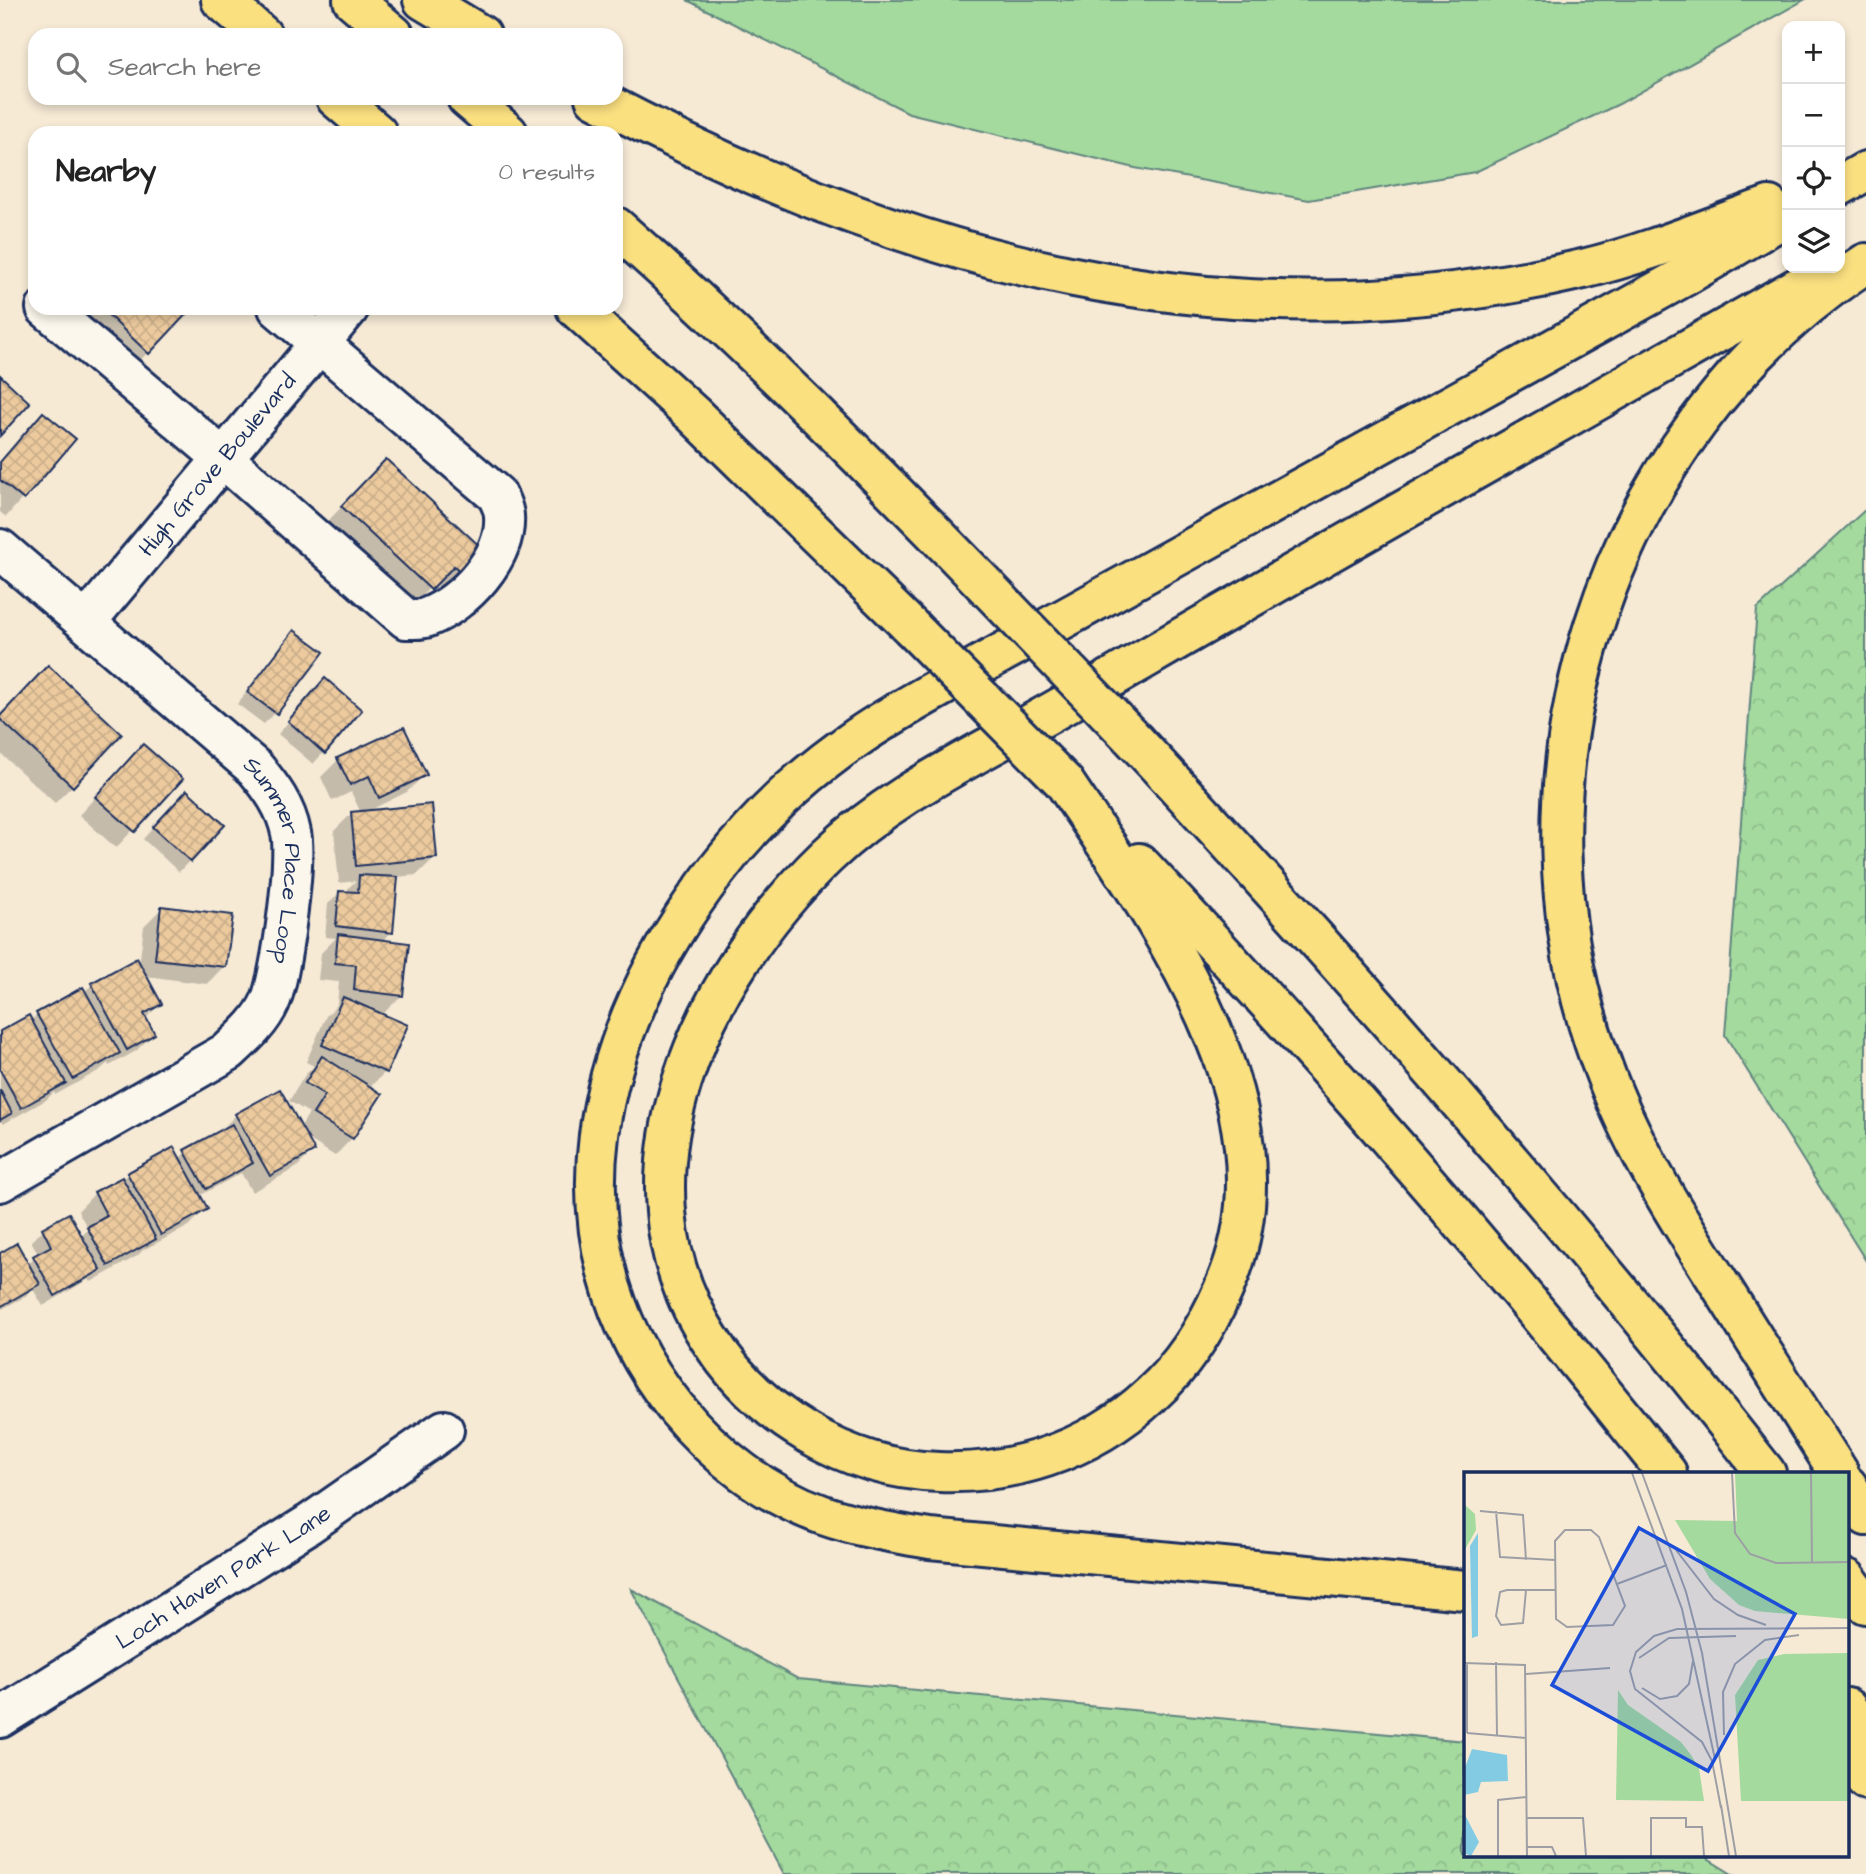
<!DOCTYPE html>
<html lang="en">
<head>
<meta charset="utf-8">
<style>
  body { margin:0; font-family:"Architects Daughter",sans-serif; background:#f2f2f2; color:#222 }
  .controls { position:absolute; right:21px; top:21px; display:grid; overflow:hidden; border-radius:14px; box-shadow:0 4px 10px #0003 }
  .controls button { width:63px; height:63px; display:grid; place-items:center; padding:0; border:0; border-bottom:2px solid #e0e0e0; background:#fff; color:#222; font:35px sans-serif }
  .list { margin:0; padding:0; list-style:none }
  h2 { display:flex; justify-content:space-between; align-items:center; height:91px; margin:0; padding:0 28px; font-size:30px }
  h2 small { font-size:23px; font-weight:400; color:#767676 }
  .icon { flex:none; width:38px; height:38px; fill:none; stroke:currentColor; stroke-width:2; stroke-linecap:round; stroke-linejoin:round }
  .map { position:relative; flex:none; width:1866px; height:1874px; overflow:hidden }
  .search { position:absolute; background:#fff; box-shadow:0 4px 10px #0003; left:28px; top:28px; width:595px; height:77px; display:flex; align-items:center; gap:18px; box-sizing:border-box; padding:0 24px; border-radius:21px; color:#767676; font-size:26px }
  .panel { position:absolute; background:#fff; box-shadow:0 4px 10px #0003; left:28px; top:126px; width:595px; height:189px; border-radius:21px }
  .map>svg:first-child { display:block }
</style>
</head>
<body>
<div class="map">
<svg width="1866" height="1874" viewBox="0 0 1866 1874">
  <defs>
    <pattern id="forest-crowns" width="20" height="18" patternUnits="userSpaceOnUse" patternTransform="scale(1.75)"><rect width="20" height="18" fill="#a4da9e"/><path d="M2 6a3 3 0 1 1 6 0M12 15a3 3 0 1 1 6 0" fill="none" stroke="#8dbb8a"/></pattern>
    <pattern id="building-cross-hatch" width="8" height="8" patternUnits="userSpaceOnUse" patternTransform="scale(1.75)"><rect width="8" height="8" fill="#ecca9e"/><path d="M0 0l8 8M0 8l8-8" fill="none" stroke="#caae8a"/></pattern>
  </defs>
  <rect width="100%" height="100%" fill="#f6ead5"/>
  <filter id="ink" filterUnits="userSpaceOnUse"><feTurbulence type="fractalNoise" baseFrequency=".0143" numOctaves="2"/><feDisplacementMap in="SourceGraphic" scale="14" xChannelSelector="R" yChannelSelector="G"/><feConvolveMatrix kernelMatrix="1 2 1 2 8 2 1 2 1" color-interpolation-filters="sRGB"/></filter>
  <g filter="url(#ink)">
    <!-- green -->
    <path fill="#a4da9e" stroke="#60847e" stroke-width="2" d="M 687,0 L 1804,0 L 1619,104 L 1475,172 L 1309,200 L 1135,168 L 909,113 Z"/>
    <!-- forest -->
    <g fill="url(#forest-crowns)" stroke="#60847e" stroke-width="2">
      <path d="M 1866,509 L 1866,1261 L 1725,1035 L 1757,609 Z"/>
      <path d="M 631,1589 L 798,1679 L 1465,1741 L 1465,1855 L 1701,1855 L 1732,1874 L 784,1874 Z"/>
    </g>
    <!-- shadow -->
    <g fill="#0003">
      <path d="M 65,308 L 190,308 L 131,370 Z"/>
      <path d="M 43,414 L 73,440 L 6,517 L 0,512 L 0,462 Z"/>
      <path d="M 369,479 L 484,552 L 445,592 L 435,582 L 412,606 L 324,525 Z"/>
      <path d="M 295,632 L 275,713 L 264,724 L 237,704 Z"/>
      <path d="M 314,692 L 324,752 L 313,764 L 278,734 Z"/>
      <path d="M 0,718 L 72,786 L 55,803 L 0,753 Z"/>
      <path d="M 338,760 L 425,774 L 407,792 L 366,812 L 435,857 L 417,875 L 396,877 L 391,932 L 382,941 L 402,995 L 384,1013 L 376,1012 L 385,1072 L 369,1088 L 352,1138 L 335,1156 L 305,1137 L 313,1151 L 296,1168 L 252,1192 L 241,1173 L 199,1196 L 206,1209 L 189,1226 L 143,1250 L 137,1256 L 91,1282 L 89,1279 L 43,1306 L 33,1289 L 26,1296 L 0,1310 L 0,1255 L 27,1264 L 39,1255 L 31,1241 L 43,1230 L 68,1215 L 80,1237 L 88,1229 L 78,1211 L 95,1193 L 122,1180 L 128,1174 L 179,1159 L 186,1152 L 219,1132 L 236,1115 L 300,1128 L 309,1113 L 289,1101 L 305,1075 L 314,1066 L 306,1062 L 326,1016 L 337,1005 L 339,982 L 318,980 L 321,953 L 336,938 L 325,937 L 328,904 L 339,893 L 348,893 L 348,888 L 356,881 L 339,883 L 334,831 L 352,813 L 361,813 L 351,792 L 332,801 L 321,777 Z"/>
      <path d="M 126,764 L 180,779 L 116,848 L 79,815 Z"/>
      <path d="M 176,803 L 190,860 L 179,872 L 143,839 Z"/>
      <path d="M 162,908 L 224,966 L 207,984 L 145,976 L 160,1004 L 145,1019 L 153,1034 L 136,1051 L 109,1066 L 108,1063 L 100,1070 L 55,1095 L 54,1092 L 46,1100 L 3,1124 L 1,1121 L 0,1123 L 0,1033 L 30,1021 L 38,1014 L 84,992 L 92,985 L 136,960 L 139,966 L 144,926 Z"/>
    </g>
    <!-- building -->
    <g fill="url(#building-cross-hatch)" stroke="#1b2f5e" stroke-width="2">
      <path d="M 101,308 L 192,308 L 149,354 Z"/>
      <path d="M 0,375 L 30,403 L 0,436 Z"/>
      <path d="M 43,412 L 76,439 L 24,500 L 0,480 L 0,462 Z"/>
      <path d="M 386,459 L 486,552 L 464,575 L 454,566 L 431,590 L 341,506 Z"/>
      <path d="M 294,630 L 324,652 L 277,714 L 247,692 Z"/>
      <path d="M 48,665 L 122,734 L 73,787 L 0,719 L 0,716 Z"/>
      <path d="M 325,678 L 362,710 L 325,754 L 288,721 Z"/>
      <path d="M 404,727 L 427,775 L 379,798 L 369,776 L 350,785 L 337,758 Z"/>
      <path d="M 143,744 L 183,779 L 135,832 L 95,797 Z"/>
      <path d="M 187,790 L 225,825 L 191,862 L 153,827 Z"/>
      <path d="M 432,804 L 437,858 L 356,866 L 351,812 Z"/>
      <path d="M 359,875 L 398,877 L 393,933 L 336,926 L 339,891 L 358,892 Z"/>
      <path d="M 161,906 L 233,915 L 226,967 L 155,959 Z"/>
      <path d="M 338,934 L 409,943 L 403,996 L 354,990 L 356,965 L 335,963 Z"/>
      <path d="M 137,958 L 162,1004 L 144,1014 L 155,1034 L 127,1050 L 91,983 Z"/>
      <path d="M 83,987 L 120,1053 L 73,1079 L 36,1013 Z"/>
      <path d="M 343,997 L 408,1025 L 387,1073 L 322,1045 Z"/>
      <path d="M 29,1015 L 66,1083 L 21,1108 L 0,1070 L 0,1031 Z"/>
      <path d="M 322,1056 L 382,1094 L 353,1139 L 313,1114 L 325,1095 L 305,1083 Z"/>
      <path d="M 280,1089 L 315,1151 L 270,1176 L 235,1114 Z"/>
      <path d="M 0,1090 L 12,1113 L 0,1120 Z"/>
      <path d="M 232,1124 L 253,1163 L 206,1189 L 184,1150 Z"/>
      <path d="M 174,1147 L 208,1209 L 161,1235 L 127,1173 Z"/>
      <path d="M 122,1177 L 156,1239 L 108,1266 L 87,1227 L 107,1216 L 94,1192 Z"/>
      <path d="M 69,1213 L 101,1270 L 55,1296 L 33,1256 L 51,1246 L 42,1228 Z"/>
      <path d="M 17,1243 L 40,1284 L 0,1307 L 0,1253 Z"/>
    </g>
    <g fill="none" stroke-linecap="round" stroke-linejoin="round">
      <defs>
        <g id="minor">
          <path d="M 46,308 L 224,459 L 406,619 C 413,619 422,620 428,617 C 464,603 507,557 504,516 C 504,509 500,502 497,495 L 278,308"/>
          <path id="s1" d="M 0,549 L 255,768 C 271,787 286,807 291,833 C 297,860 281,977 270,1002 C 261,1022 245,1036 229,1051 L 0,1182"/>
          <path id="s2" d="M 86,622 L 349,308"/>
          <path id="s3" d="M 0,1718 L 309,1524 L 444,1430"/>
        </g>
        <g id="highway">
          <path d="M 221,0 L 262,35"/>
          <path d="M 353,0 L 394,35"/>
          <path d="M 423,0 L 481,35"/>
          <path d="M 336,98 L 377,133"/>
          <path d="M 467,98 L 508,133"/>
          <path d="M 595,98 C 908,264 1229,352 1583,269 C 1646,254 1708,228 1769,206"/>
          <path d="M 1840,186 L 1866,171"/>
          <path d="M 616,227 C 744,340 864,460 983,583"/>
          <path d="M 576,308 L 694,415 L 911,627"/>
          <path d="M 1136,742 C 1356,978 1567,1220 1766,1473"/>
          <path d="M 1064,782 C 1154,917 1294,1101 1230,1273 C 1214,1315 1193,1352 1162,1384 C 1102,1445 1024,1475 939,1472 C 846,1469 758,1416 709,1338 C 605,1176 702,976 827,856 C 877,808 936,776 996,743 C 1047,715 1098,686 1148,657 C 1375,525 1604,397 1832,268"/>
          <path d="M 1139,863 C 1324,1059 1500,1262 1667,1473"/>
          <path d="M 1839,1473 C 1801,1413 1762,1352 1724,1291 C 1680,1222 1637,1155 1607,1078 C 1491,785 1602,436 1866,263"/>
          <path d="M 1847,1485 L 1866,1516"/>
          <path d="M 1847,1579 L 1866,1604"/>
          <path d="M 1465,1590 L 930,1539 C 894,1533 857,1527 823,1515 C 766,1495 714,1455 676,1408 C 540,1238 593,1030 717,870 C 756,819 805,773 858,737 C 897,710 939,689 980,665 L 1685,276 L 1787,216"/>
          <path d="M 1847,1708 L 1866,1734"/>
          <path d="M 1847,1761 L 1866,1781"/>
        </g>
      </defs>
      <!-- minor casing -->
      <use href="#minor" stroke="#1b2f5e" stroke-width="44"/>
      <!-- highway casing -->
      <use href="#highway" stroke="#1b2f5e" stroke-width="44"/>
      <!-- minor -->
      <use href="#minor" stroke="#fbf7ec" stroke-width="38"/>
      <!-- highway -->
      <use href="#highway" stroke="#fbe080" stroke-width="38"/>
      <defs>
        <g id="highway-bridge">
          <path d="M 983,583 L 1136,742"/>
          <path d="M 911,627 L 1064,782"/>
        </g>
      </defs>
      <!-- highway-bridge casing -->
      <use href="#highway-bridge" stroke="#1b2f5e" stroke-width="44" stroke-linecap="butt"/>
      <!-- highway-bridge -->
      <use href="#highway-bridge" stroke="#fbe080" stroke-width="38"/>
    </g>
  </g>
  <g text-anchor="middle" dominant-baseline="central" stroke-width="5" stroke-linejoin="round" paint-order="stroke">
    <!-- street labels -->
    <g font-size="23" fill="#1b2f5e" stroke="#fbf7ec">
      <text stroke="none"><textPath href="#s2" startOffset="205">High Grove Boulevard</textPath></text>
      <text stroke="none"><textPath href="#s1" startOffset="434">Summer Place Loop</textPath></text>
      <text stroke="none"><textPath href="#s3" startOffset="264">Loch Haven Park Lane</textPath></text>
    </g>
  </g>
  <!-- overview -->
  <g transform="translate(1464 1472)">
    <rect width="385" height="385" fill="#f6ead5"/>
    <path d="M 271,1 L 385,1 L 385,147 L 291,139 L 275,133 L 246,107 L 211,48 L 273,49 Z" fill="#a4da9e"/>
    <path d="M 385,181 L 385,329 L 277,329 L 271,223 L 294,188 L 320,182 ZM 154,218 L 164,233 L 217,270 L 227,283 L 235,296 L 240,329 L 152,328 Z" fill="#a4da9e"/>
    <path d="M 0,32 L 11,42 L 12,58 L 0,79 Z" fill="#a4da9e"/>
    <path d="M 14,61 L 14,164 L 8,166 L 6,74 ZM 8,277 L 43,283 L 44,309 L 17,310 L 14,320 L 0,323 L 0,298 ZM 0,341 L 15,370 L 7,384 L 0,381 Z" fill="#83cbe3"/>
    <path fill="none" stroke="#9e9fa5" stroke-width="2" d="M 168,1 L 218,137 L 251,287M 178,1 L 222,120 L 238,181 L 272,384M 268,1 L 271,61 L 286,82 L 312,91 L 385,90M 347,1 L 348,91M 16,39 L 59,43 L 62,88M 32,39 L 36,85 L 91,88M 101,58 L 127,58 L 135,65 L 161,134 L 149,153 L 103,155 L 92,147 L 91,69 ZM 212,78 L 250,127 L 274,143 L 302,153M 153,112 L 203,93M 62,118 L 59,151 L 37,153 L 32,144 L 36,120 L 43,118 L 91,118M 175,186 L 205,166 L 272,164M 32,190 L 33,264M 0,191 L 61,193 L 63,384M 3,191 L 3,261M 62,202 L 146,196M 178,216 L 196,227 L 213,224 L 225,212 L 229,189M 3,261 L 62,266M 260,263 L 259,220 L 271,192 L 301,168 L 335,163M 257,333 L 265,384M 257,336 L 248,289 L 238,270 L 171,217 L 166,199 L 172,180 L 190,164 L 213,157 L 385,156M 63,346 L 119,346 L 122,384M 63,375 L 88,375 L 92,384M 34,384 L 34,328 L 62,325M 187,384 L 187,346 L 222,346 L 222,355 L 238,355 L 240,384"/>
    <path fill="#1d4ed8" fill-opacity="0.15" stroke="#1d4ed8" stroke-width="3.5" d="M 175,56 L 331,142 L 244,299 L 88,213 Z"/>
    <rect width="385" height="385" fill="none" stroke="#1b2f5e" stroke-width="3.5"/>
  </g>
</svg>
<div class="controls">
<button>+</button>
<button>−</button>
<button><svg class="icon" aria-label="locate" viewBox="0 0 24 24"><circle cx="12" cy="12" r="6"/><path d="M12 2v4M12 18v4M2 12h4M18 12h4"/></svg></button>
<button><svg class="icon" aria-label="layers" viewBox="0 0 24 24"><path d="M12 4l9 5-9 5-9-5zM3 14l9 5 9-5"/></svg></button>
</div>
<div class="search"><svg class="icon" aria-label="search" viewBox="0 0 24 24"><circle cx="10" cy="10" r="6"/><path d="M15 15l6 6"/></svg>Search here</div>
<section class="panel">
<h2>Nearby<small>0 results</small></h2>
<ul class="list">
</ul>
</section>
</div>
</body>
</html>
